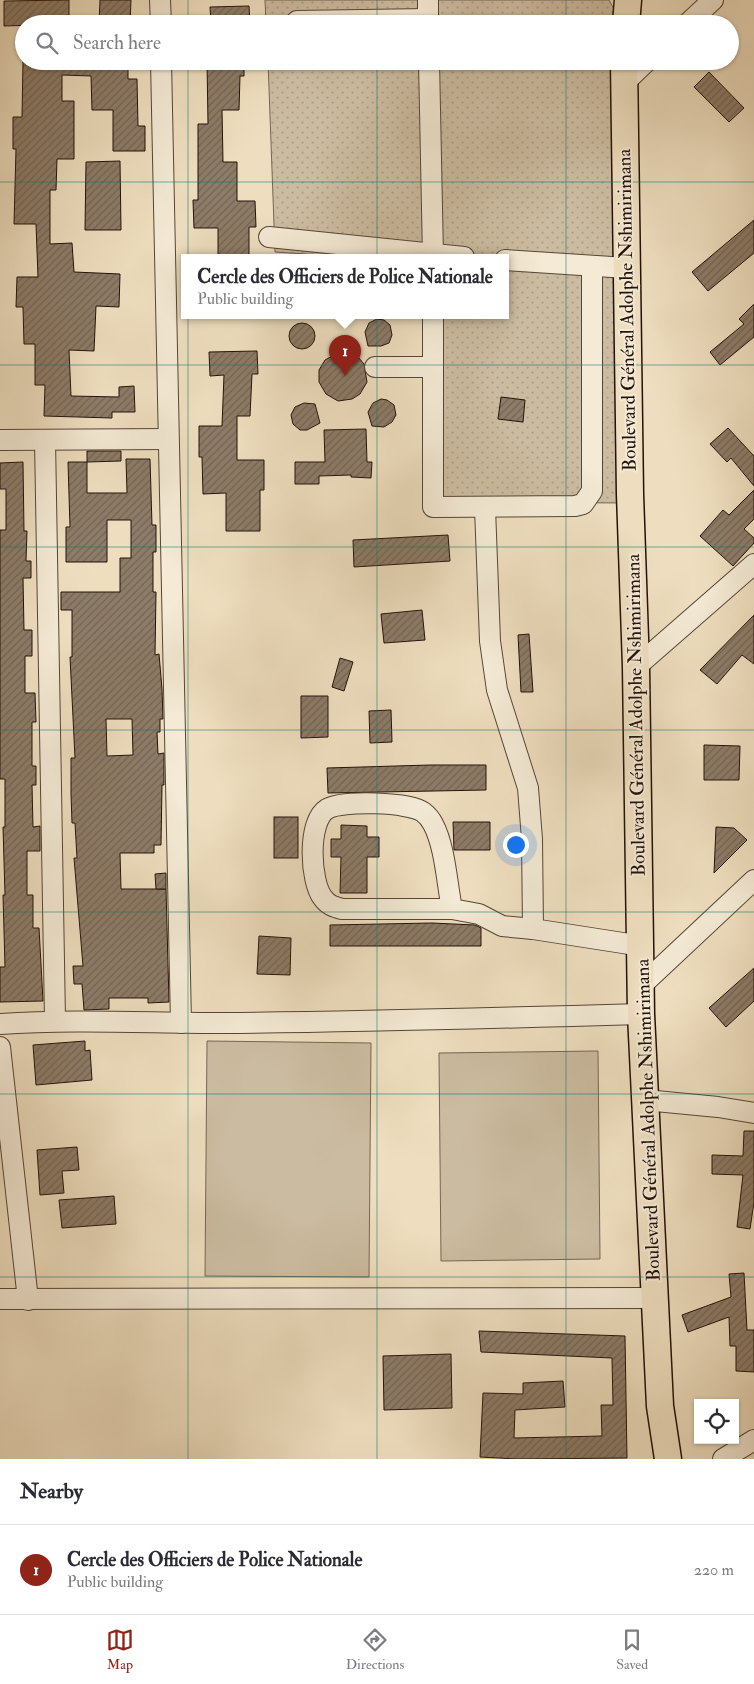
<!DOCTYPE html>
<html lang="en">
<head>
<meta charset="utf-8">
<style>
  body { margin:0; font-family:"IM FELL Double Pica",serif; background:#f7f7f7; color:#2b2b33 }
  .controls { position:absolute; right:15px; bottom:15px; display:grid; overflow:hidden; border-radius:0px; box-shadow:0 1px 4px #0004 }
  .controls button { width:45px; height:45px; display:grid; place-items:center; padding:0; border:0; border-bottom:1px solid #e1e1e2; background:#fff; color:#2b2b33; font:25px sans-serif }
  .you { position:absolute; left:515px; top:844px; width:18px; height:18px; margin:-12px; border:4px solid #fff; border-radius:50%; background:#1a73e8; box-shadow:0 0 0 8px #1a73e833 }
  .badge { display:grid; place-items:center; width:32px; height:32px; border-radius:50%; background:#8f2418; color:#fff; font-size:16px; font-weight:700 }
  .pin { position:absolute; translate:-50% -41px; filter:drop-shadow(0 1px 2px #0008) }
  .pin::after { content:''; position:absolute; top:26px; width:18px; height:15px; background:inherit; clip-path:polygon(0 0,100% 0,50% 100%) }
  .popup { position:absolute; left:181px; top:254px; width:328px; height:65px; box-sizing:border-box; display:grid; place-content:center; border-radius:0px; background:#fff; filter:drop-shadow(0 1px 4px #0005); font-size:16px; white-space:nowrap; color:#7c7c81 }
  .popup b { font-size:19px; color:#2b2b33 }
  .popup::after { content:''; position:absolute; left:50%; top:100%; margin-left:-10px; border:10px solid transparent; border-top-color:#fff }
  .list { margin:0; padding:0; list-style:none }
  h2 { display:flex; justify-content:space-between; align-items:center; height:65px; margin:0; padding:0 20px; font-size:21px }
  h2 small { font-size:16px; font-weight:400; color:#7c7c81 }
  .list li { display:grid; grid-template-columns:32px 1fr auto; gap:15px; align-items:center; box-sizing:border-box; height:90px; padding:0 20px; border-top:1px solid #e1e1e2 }
  .list b { display:block; font-size:19px; white-space:nowrap }
  .list p { margin:0; font-size:16px; white-space:nowrap; color:#7c7c81 }
  .list em { font-size:16px; font-style:normal; color:#7c7c81 }
  .icon { flex:none; width:28px; height:28px; fill:none; stroke:currentColor; stroke-width:2; stroke-linecap:round; stroke-linejoin:round }
  .map { position:relative; flex:none; width:754px; height:1459px; overflow:hidden }
  .search { position:absolute; background:#fff; box-shadow:0 1px 4px #0004; left:15px; right:15px; top:15px; height:55px; display:flex; align-items:center; gap:12px; box-sizing:border-box; padding:0 18px; border-radius:28px; color:#7c7c81; font-size:19px }
  .sheet { height:155px; background:#fff }
  nav { display:flex; justify-content:space-around; align-items:center; box-sizing:border-box; height:70px; border-top:1px solid #e1e1e2; background:#fff; font-size:14px; color:#7c7c81 }
  nav a { display:grid; justify-items:center; gap:2px }
  nav .on { color:#8f2418 }
  .map>svg:first-child { display:block }
</style>
</head>
<body>
<div class="map">
<svg width="754" height="1459" viewBox="0 0 754 1459">
  <defs>
    <pattern id="grass-dots" width="8" height="8" patternUnits="userSpaceOnUse" patternTransform="scale(1.25)"><rect width="8" height="8" fill="#cbbba0"/><path d="M2 2h.1M6 6h.1" fill="none" stroke="#aea088" stroke-width="1.8" stroke-linecap="round"/></pattern>
    <pattern id="building-hatch" width="6" height="6" patternUnits="userSpaceOnUse" patternTransform="scale(1.25)"><rect width="6" height="6" fill="#8d7c68"/><path d="M-1 1l2-2M0 6l6-6M5 7l2-2" fill="none" stroke="#736454"/></pattern>
  </defs>
  <rect width="100%" height="100%" fill="#eedebf"/>
  <filter id="stains"><feTurbulence type="fractalNoise" baseFrequency=".004" numOctaves="4"/><feColorMatrix values="0 0 0 0 .2 0 0 0 0 .09 0 0 0 0 .02 0 0 0 .5 -.17"/></filter>
  <radialGradient id="worn" r=".72"><stop offset=".6" stop-color="#630" stop-opacity="0"/><stop offset="1" stop-color="#630" stop-opacity=".3"/></radialGradient>
  <!-- grass -->
  <g fill="url(#grass-dots)" stroke="#765">
    <path d="M 265,0 L 609,0 L 616,13 L 616,24 L 266,24 Z"/>
    <path d="M 268,61 L 617,61 L 631,503 L 435,502 L 431,315 L 505,315 L 505,257 L 350,257 L 275,252 Z"/>
  </g>
  <!-- pitch -->
  <g fill="#cbbba0" stroke="#765">
    <path d="M 207,1041 L 371,1043 L 369,1277 L 205,1276 Z"/>
    <path d="M 598,1051 L 600,1259 L 441,1261 L 439,1053 Z"/>
  </g>
  <!-- building -->
  <g fill="url(#building-hatch)" stroke="#23120a" fill-rule="evenodd">
    <path d="M 69,0 L 69,24 L 4,26 L 4,1 Z"/>
    <path d="M 100,0 L 131,0 L 130,24 L 99,24 Z"/>
    <path d="M 249,6 L 250,24 L 211,24 L 210,7 Z"/>
    <path d="M 23,61 L 128,61 L 128,79 L 137,79 L 138,126 L 145,126 L 145,151 L 113,151 L 113,110 L 92,110 L 91,76 L 62,75 L 62,101 L 74,101 L 74,159 L 57,159 L 56,190 L 50,190 L 50,244 L 72,243 L 74,272 L 120,274 L 119,307 L 96,306 L 94,351 L 69,350 L 71,396 L 119,397 L 119,387 L 134,386 L 135,412 L 112,412 L 112,418 L 44,416 L 45,385 L 35,385 L 35,344 L 24,344 L 23,307 L 16,307 L 17,277 L 38,277 L 36,224 L 14,224 L 16,149 L 13,149 L 13,117 L 22,117 Z"/>
    <path d="M 207,61 L 244,61 L 244,76 L 240,76 L 239,110 L 222,110 L 223,162 L 237,162 L 237,201 L 255,201 L 256,227 L 249,227 L 249,257 L 218,257 L 218,228 L 194,228 L 193,200 L 198,200 L 198,124 L 208,124 Z"/>
    <path d="M 709,72 L 744,108 L 729,122 L 694,87 Z"/>
    <path d="M 120,161 L 121,230 L 85,230 L 86,162 Z"/>
    <path d="M 754,220 L 754,253 L 708,291 L 692,272 Z"/>
    <path d="M 754,304 L 754,337 L 720,365 L 710,352 L 744,324 L 739,319 Z"/>
    <path d="M 377,319 L 384,320 L 390,325 L 392,335 L 389,343 L 381,346 L 368,346 L 365,332 L 369,323 Z"/>
    <circle cx="302" cy="336" r="13"/>
    <path d="M 257,351 L 258,374 L 252,374 L 250,416 L 237,416 L 237,460 L 264,460 L 264,490 L 260,490 L 260,531 L 226,531 L 226,493 L 203,494 L 202,457 L 199,457 L 199,426 L 222,426 L 224,375 L 210,376 L 209,352 Z"/>
    <path d="M 338,353 L 350,353 L 358,357 L 364,364 L 367,382 L 360,394 L 352,399 L 338,401 L 326,394 L 319,382 L 319,370 L 325,360 Z"/>
    <path d="M 501,397 L 525,400 L 523,422 L 498,419 Z"/>
    <path d="M 381,399 L 387,400 L 394,405 L 396,415 L 392,422 L 384,427 L 372,426 L 368,412 L 373,403 Z"/>
    <path d="M 304,403 L 315,404 L 320,423 L 307,430 L 300,430 L 293,424 L 291,415 L 295,407 Z"/>
    <path d="M 728,428 L 754,456 L 754,486 L 731,458 L 727,462 L 710,444 Z"/>
    <path d="M 366,429 L 367,462 L 372,462 L 371,478 L 351,477 L 351,475 L 319,476 L 319,484 L 295,484 L 295,462 L 325,462 L 324,430 Z"/>
    <path d="M 87,451 L 121,451 L 121,461 L 87,462 Z"/>
    <path d="M 126,459 L 150,459 L 152,525 L 156,525 L 156,552 L 153,552 L 153,592 L 156,592 L 155,655 L 159,654 L 162,689 L 163,719 L 160,719 L 160,732 L 157,732 L 158,754 L 164,753 L 164,785 L 162,785 L 161,845 L 154,845 L 154,853 L 120,853 L 121,889 L 166,889 L 169,1002 L 148,1003 L 148,998 L 109,998 L 109,1009 L 84,1010 L 82,984 L 74,984 L 73,966 L 83,966 L 74,858 L 77,858 L 75,823 L 72,823 L 71,794 L 71,758 L 75,758 L 70,657 L 72,657 L 72,610 L 61,610 L 61,592 L 120,592 L 120,558 L 131,558 L 131,520 L 107,520 L 107,562 L 66,562 L 66,527 L 70,527 L 68,462 L 87,462 L 87,493 L 127,493 ZM 106,719 L 132,719 L 133,755 L 107,756 Z"/>
    <path d="M 23,462 L 24,531 L 27,531 L 26,561 L 31,561 L 31,578 L 23,578 L 24,630 L 32,630 L 32,656 L 25,656 L 25,693 L 35,693 L 36,722 L 32,722 L 32,766 L 36,766 L 36,785 L 32,785 L 33,827 L 40,826 L 40,851 L 27,851 L 27,895 L 33,895 L 33,928 L 39,928 L 43,1001 L 0,1002 L 0,967 L 5,967 L 3,895 L 5,895 L 3,827 L 5,827 L 5,779 L 0,779 L 0,530 L 6,530 L 6,489 L 0,489 L 0,463 Z"/>
    <path d="M 754,490 L 754,519 L 744,529 L 754,538 L 754,543 L 733,566 L 700,536 L 723,510 L 729,515 Z"/>
    <path d="M 448,535 L 450,561 L 354,567 L 353,540 Z"/>
    <path d="M 422,610 L 425,640 L 384,643 L 381,614 Z"/>
    <path d="M 754,615 L 754,664 L 742,655 L 717,684 L 700,670 Z"/>
    <path d="M 529,634 L 533,692 L 521,692 L 518,635 Z"/>
    <path d="M 340,658 L 353,662 L 344,691 L 332,687 Z"/>
    <path d="M 301,696 L 328,696 L 328,737 L 301,738 Z"/>
    <path d="M 391,710 L 392,742 L 370,743 L 369,711 Z"/>
    <path d="M 704,745 L 740,746 L 739,780 L 704,780 Z"/>
    <path d="M 430,765 L 486,765 L 486,790 L 328,793 L 327,768 Z"/>
    <rect x="274" y="817" width="24" height="41"/>
    <path d="M 453,822 L 490,822 L 490,850 L 454,850 Z"/>
    <path d="M 341,825 L 367,826 L 367,837 L 379,837 L 379,857 L 367,857 L 367,893 L 340,893 L 341,857 L 331,857 L 331,839 L 341,839 Z"/>
    <path d="M 716,827 L 734,828 L 747,840 L 714,873 Z"/>
    <path d="M 166,873 L 166,889 L 156,889 L 155,874 Z"/>
    <path d="M 432,923 L 475,925 L 481,928 L 481,946 L 330,946 L 330,925 Z"/>
    <path d="M 259,936 L 291,938 L 290,975 L 257,974 Z"/>
    <path d="M 754,968 L 754,1001 L 726,1027 L 709,1008 Z"/>
    <path d="M 85,1041 L 85,1051 L 90,1050 L 92,1080 L 36,1085 L 33,1045 Z"/>
    <path d="M 744,1131 L 754,1131 L 754,1202 L 750,1229 L 737,1227 L 743,1175 L 712,1174 L 712,1155 L 743,1156 Z"/>
    <path d="M 77,1147 L 79,1170 L 62,1171 L 64,1193 L 40,1195 L 37,1150 Z"/>
    <path d="M 114,1196 L 116,1224 L 62,1228 L 59,1200 Z"/>
    <path d="M 744,1273 L 747,1330 L 754,1330 L 754,1372 L 736,1371 L 736,1346 L 730,1346 L 729,1317 L 688,1332 L 682,1315 L 731,1297 L 729,1274 Z"/>
    <path d="M 479,1331 L 625,1336 L 627,1458 L 517,1459 L 480,1457 L 483,1393 L 523,1394 L 523,1383 L 563,1381 L 565,1407 L 515,1410 L 514,1438 L 602,1436 L 601,1405 L 613,1405 L 612,1358 L 481,1352 Z"/>
    <path d="M 451,1354 L 452,1408 L 384,1410 L 383,1356 Z"/>
  </g>
  <g fill="none" stroke-linecap="round" stroke-linejoin="round">
    <defs>
      <g id="minor">
        <path d="M 160,0 L 161,24"/>
        <path d="M 294,24 L 297,21 L 428,19"/>
        <path d="M 428,24 L 428,0"/>
        <path d="M 687,24 L 713,0"/>
        <path d="M 161,61 L 181,1023"/>
        <path d="M 429,61 L 433,257"/>
        <path d="M 623,84 L 647,61"/>
        <path d="M 269,237 L 464,257"/>
        <path d="M 505,260 L 627,268"/>
        <path d="M 433,315 L 433,507 L 575,506 L 583,504 L 592,491 L 592,267"/>
        <path d="M 375,367 L 433,367"/>
        <path d="M 0,440 L 168,439"/>
        <path d="M 45,440 L 55,1020"/>
        <path d="M 485,508 L 490,641 L 497,690 L 528,788 L 532,839 L 533,929 L 642,946"/>
        <path d="M 636,667 L 754,564"/>
        <path d="M 452,909 C 447,884 445,846 433,824 C 431,820 427,815 423,812 C 410,802 341,800 327,809 C 307,821 310,882 323,898 C 328,905 334,907 342,909 L 452,909 L 479,914 L 502,926 L 533,929"/>
        <path d="M 642,985 L 754,880"/>
        <path d="M 0,1024 C 74,1019 148,1023 222,1023 C 362,1022 502,1018 641,1014"/>
        <path d="M 0,1047 L 28,1300"/>
        <path d="M 645,1100 L 718,1107 L 754,1113"/>
        <path d="M 0,1299 L 654,1298"/>
        <path d="M 723,1459 L 754,1440"/>
      </g>
      <g id="major">
        <path d="M 626,24 L 628,0"/>
        <path d="M 624,61 L 630,494 L 636,667 L 641,1014 L 660,1406 L 668,1459"/>
      </g>
    </defs>
    <!-- minor casing -->
    <use href="#minor" stroke="#564537" stroke-width="22"/>
    <!-- major casing -->
    <use href="#major" stroke="#23120a" stroke-width="29"/>
    <!-- minor -->
    <use href="#minor" stroke="#f4ead5" stroke-width="20"/>
    <!-- major -->
    <use href="#major" stroke="#eedebf" stroke-width="26"/>
  </g>
  <!-- grid -->
  <path fill="none" stroke="#0f766e" stroke-width="1" stroke-opacity="0.55" d="M 188,0 L 188,24M 377,0 L 377,24M 566,0 L 566,24M 188,61 L 188,1459M 377,61 L 377,1459M 566,61 L 566,1459M 0,182 L 754,182M 0,365 L 754,365M 0,547 L 754,547M 0,730 L 754,730M 0,912 L 754,912M 0,1094 L 754,1094M 0,1277 L 754,1277"/>
  <g text-anchor="middle" dominant-baseline="central" stroke-width="4" stroke-linejoin="round" paint-order="stroke">
    <!-- street labels -->
    <g font-size="19" fill="#23120a" stroke="#f4ead5">
      <text transform="translate(627 310) rotate(-91)">Boulevard Général Adolphe Nshimirimana</text>
      <text transform="translate(636 715) rotate(-91)">Boulevard Général Adolphe Nshimirimana</text>
      <text transform="translate(648 1120) rotate(-92)">Boulevard Général Adolphe Nshimirimana</text>
    </g>
  </g>
  <rect width="100%" height="100%" filter="url(#stains)"/>
  <rect width="100%" height="100%" fill="url(#worn)"/>
</svg>
<div class="controls">
<button><svg class="icon" aria-label="locate" viewBox="0 0 24 24"><circle cx="12" cy="12" r="6"/><path d="M12 2v4M12 18v4M2 12h4M18 12h4"/></svg></button>
</div>
<div class="you"></div>
<div class="pin badge" style="left:345px;top:376px">1</div>
<div class="popup"><b>Cercle des Officiers de Police Nationale</b>Public building</div>
<div class="search"><svg class="icon" aria-label="search" viewBox="0 0 24 24"><circle cx="10" cy="10" r="6"/><path d="M15 15l6 6"/></svg>Search here</div>
</div>
<section class="sheet">
<h2>Nearby<small></small></h2>
<ul class="list">
<li><span class="badge">1</span><div><b>Cercle des Officiers de Police Nationale</b><p>Public building</p></div><em>220 m</em></li>
</ul>
</section>
<nav>
<a class="on"><svg class="icon" aria-label="map" viewBox="0 0 24 24"><path d="M3 6l6-2 6 2 6-2v14l-6 2-6-2-6 2zM9 4v14M15 6v14"/></svg>Map</a>
<a><svg class="icon" aria-label="directions" viewBox="0 0 24 24"><path d="M12 3l9 9-9 9-9-9zM9 14v-3h6M13 9l2 2-2 2"/></svg>Directions</a>
<a><svg class="icon" aria-label="saved" viewBox="0 0 24 24"><path d="M7 4h10v16l-5-4-5 4z"/></svg>Saved</a>
</nav>
</body>
</html>
